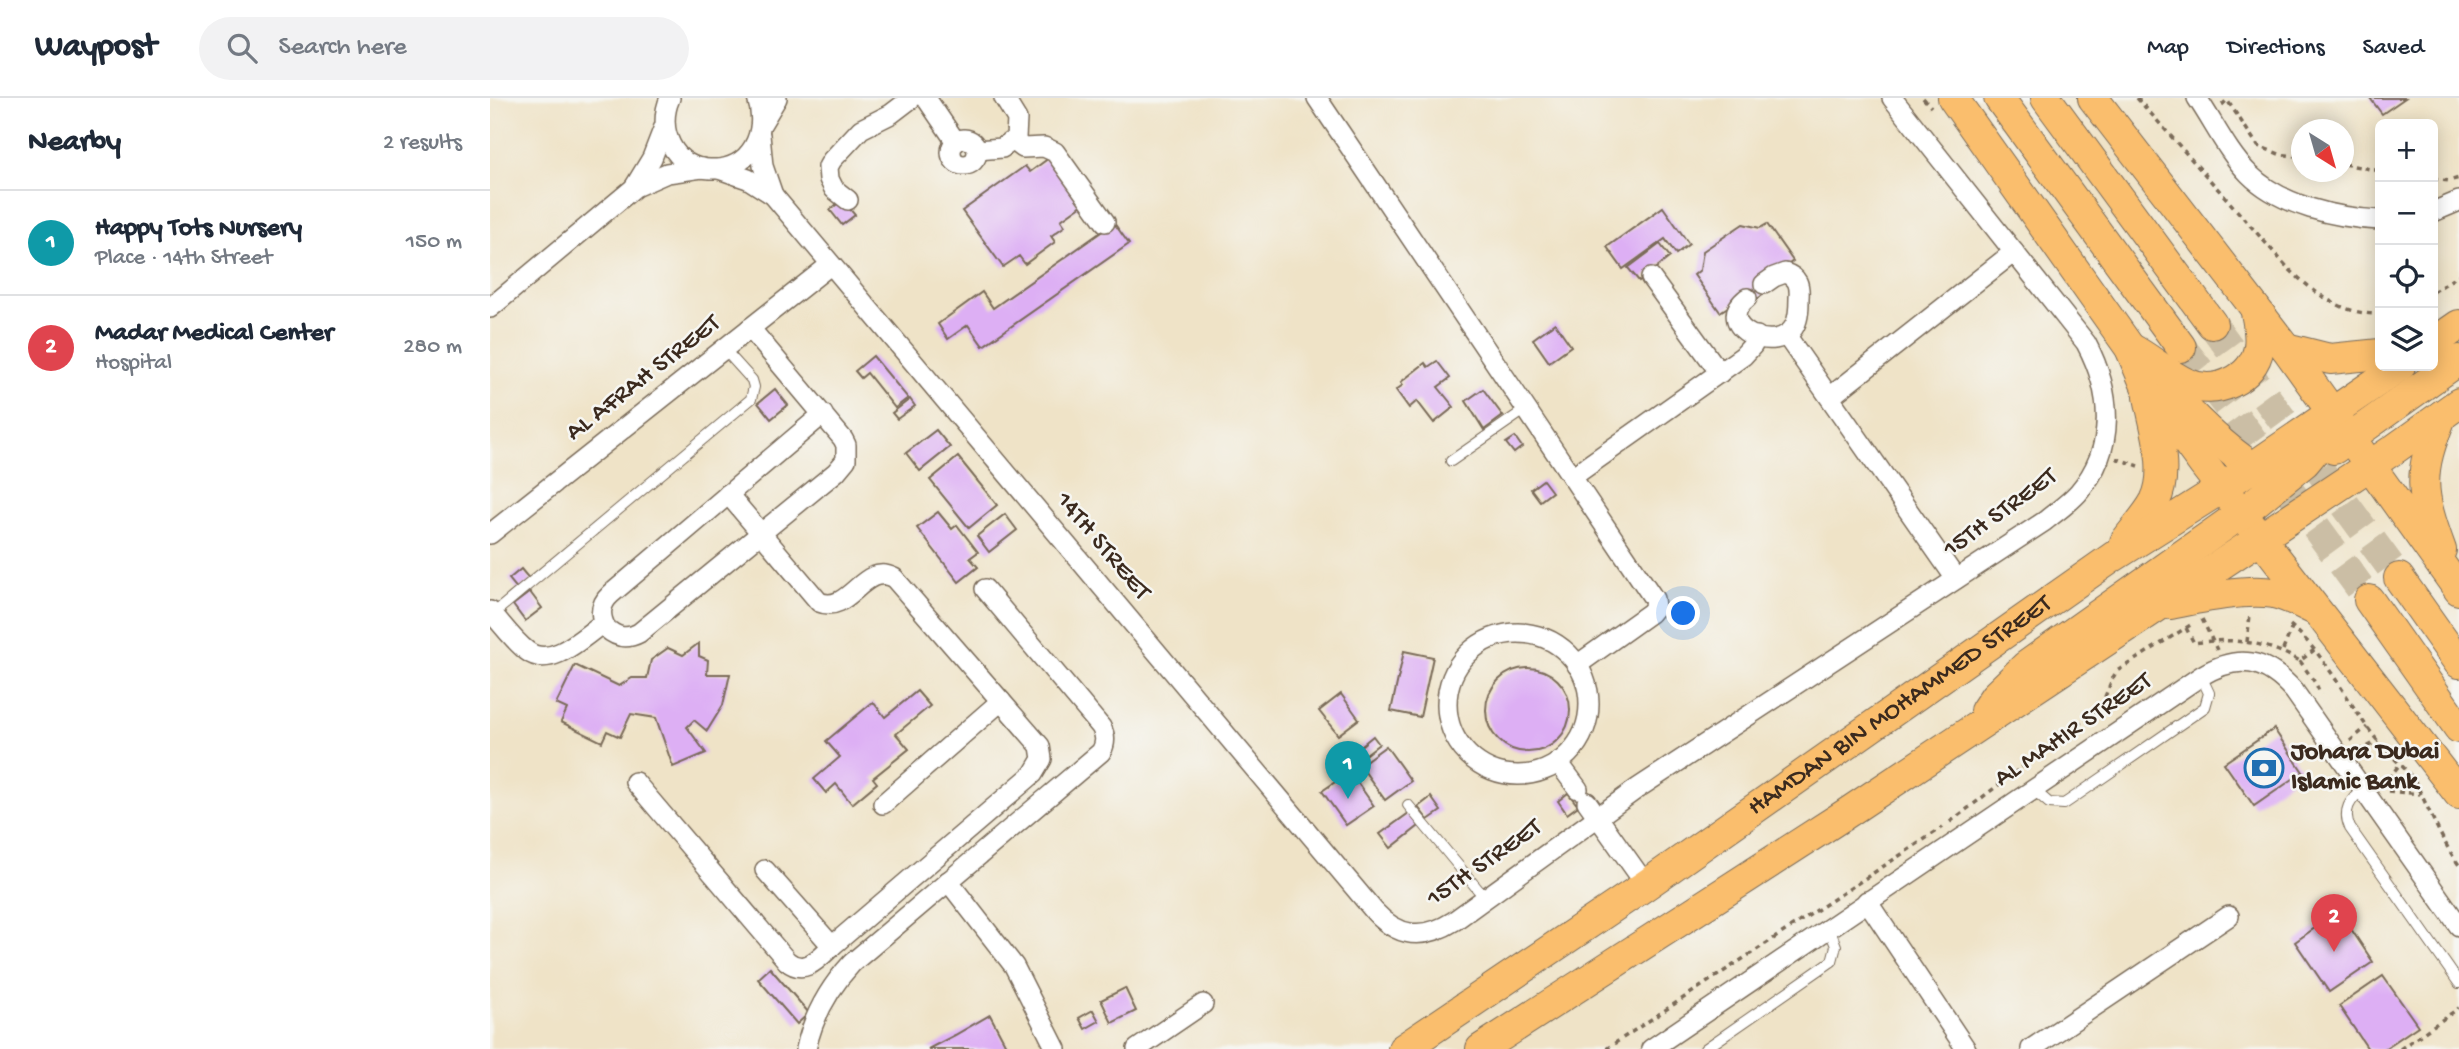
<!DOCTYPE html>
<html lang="en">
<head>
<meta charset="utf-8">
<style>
  body { margin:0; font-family:"Gochi Hand",sans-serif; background:#f2f2f3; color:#1f2937 }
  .controls { position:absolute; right:21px; top:21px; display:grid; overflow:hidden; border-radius:10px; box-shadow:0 4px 18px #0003 }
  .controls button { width:63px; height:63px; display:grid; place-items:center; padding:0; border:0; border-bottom:2px solid #e0e1e3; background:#fff; color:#1f2937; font:35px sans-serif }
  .compass { position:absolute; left:1801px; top:21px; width:63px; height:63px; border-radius:50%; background:#fff; box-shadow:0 4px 18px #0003; rotate:143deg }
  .you { position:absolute; left:1194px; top:516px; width:24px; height:24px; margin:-18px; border:5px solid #fff; border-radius:50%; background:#1a73e8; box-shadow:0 0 0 10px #1a73e833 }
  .badge { display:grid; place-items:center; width:46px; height:46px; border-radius:50%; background:#1f6fb2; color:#fff; font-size:23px; font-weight:700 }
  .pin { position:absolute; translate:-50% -58px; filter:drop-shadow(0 2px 4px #0008) }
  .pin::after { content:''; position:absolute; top:37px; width:24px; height:21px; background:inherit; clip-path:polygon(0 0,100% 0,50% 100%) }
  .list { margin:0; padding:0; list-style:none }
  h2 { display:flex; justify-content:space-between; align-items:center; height:91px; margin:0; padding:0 28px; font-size:30px }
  h2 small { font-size:23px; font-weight:400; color:#747a83 }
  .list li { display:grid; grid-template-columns:46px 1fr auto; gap:21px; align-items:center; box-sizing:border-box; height:105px; padding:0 28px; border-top:2px solid #e0e1e3 }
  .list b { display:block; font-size:26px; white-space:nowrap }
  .list p { margin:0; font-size:23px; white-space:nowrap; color:#747a83 }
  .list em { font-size:23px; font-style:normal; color:#747a83 }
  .icon { flex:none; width:38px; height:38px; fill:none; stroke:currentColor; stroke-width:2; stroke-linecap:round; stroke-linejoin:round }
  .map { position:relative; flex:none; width:1969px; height:951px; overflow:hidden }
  header { display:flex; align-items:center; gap:42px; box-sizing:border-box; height:98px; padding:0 35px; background:#fff; border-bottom:2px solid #e0e1e3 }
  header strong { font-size:33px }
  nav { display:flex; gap:38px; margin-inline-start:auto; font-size:24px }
  .search { width:490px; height:63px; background:#f2f2f3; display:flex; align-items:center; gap:18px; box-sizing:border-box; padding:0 24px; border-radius:38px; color:#747a83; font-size:26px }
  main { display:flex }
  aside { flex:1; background:#fff }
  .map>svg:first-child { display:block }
</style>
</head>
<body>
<header>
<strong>Waypost</strong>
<div class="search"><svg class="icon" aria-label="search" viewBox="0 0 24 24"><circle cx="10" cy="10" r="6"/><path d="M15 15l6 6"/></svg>Search here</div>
<nav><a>Map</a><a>Directions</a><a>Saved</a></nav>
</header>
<main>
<aside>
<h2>Nearby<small>2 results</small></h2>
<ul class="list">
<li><span class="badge" style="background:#0f9aa8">1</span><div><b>Happy Tots Nursery</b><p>Place · 14th Street</p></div><em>150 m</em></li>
<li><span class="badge" style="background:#e0444e">2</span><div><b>Madar Medical Center</b><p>Hospital</p></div><em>280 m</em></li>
</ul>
</aside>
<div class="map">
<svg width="1969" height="951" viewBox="0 0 1969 951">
  <rect width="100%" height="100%" fill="#f6f6f2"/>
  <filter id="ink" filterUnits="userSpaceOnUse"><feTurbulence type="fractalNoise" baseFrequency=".0143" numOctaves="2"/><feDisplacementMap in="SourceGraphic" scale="14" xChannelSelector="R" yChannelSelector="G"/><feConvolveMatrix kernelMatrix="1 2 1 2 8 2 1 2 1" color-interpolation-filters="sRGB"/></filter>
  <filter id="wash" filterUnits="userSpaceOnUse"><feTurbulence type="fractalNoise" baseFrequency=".00686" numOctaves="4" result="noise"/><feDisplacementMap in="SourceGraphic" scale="28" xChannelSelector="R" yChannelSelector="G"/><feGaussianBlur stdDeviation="1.57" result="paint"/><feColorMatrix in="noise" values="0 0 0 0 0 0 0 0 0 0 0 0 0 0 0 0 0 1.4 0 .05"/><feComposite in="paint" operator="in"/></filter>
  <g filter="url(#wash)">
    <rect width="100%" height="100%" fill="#efe3c7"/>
    <g id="blocks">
      <!-- building -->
      <g fill="#ddaff4">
        <path d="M 1880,0 L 1915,0 L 1892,16 Z"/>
        <path d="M 559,60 L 592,107 L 571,122 L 575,128 L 561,138 L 565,144 L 535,166 L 529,158 L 513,169 L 472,113 L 535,68 L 540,74 Z"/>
        <path d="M 352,102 L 365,117 L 352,127 L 340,112 Z"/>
        <path d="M 1173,109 L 1199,146 L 1186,156 L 1175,141 L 1133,171 L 1117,149 Z"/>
        <path d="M 624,125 L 639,146 L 493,248 L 478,227 L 458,241 L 448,226 L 492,194 L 503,210 Z"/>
        <path d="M 1253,126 L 1270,130 L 1277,126 L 1303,163 L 1273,185 L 1278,193 L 1262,205 L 1255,198 L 1230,214 L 1204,177 L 1210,172 L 1213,153 Z"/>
        <path d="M 1170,146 L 1180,159 L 1149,183 L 1138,170 Z"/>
        <path d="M 1065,225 L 1081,248 L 1059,264 L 1043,241 Z"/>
        <path d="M 383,258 L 418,300 L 405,310 L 377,275 L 371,280 L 365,273 Z"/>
        <path d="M 947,263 L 960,280 L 948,289 L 964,309 L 944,325 L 927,303 L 919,310 L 906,292 L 913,287 L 911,284 L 935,265 L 938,269 Z"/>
        <path d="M 285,291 L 298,307 L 281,321 L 268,305 Z"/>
        <path d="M 993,291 L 1013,318 L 994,332 L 976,303 Z"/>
        <path d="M 420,301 L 425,308 L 407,321 L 402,315 Z"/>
        <path d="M 446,332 L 460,349 L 430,373 L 416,355 Z"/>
        <path d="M 1025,339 L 1032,349 L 1024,355 L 1016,345 Z"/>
        <path d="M 468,359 L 507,407 L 479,430 L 440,382 Z"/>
        <path d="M 1053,382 L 1062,394 L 1050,403 L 1041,391 Z"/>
        <path d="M 448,414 L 462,431 L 467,427 L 488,454 L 480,460 L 488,469 L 469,484 L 427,430 Z"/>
        <path d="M 515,416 L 527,432 L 499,454 L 487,438 Z"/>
        <path d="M 31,471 L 41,483 L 28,492 L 19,481 Z"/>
        <path d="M 40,494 L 52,510 L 35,523 L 23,507 Z"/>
        <path d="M 209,545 L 209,558 L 218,562 L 217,576 L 240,576 L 233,607 L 217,633 L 204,622 L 197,629 L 216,655 L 183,669 L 166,620 L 141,616 L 130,639 L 117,633 L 112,644 L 71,624 L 77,611 L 66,606 L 85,567 L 129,588 L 142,580 L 157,580 L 161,562 L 178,550 L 193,557 Z"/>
        <path d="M 914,553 L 943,559 L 930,619 L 901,613 Z"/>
        <circle cx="1038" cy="612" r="42"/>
        <path d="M 427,593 L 440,608 L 406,636 L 419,651 L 383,680 L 387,685 L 362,706 L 346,686 L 336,695 L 324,681 L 350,659 L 336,643 L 383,604 L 395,619 Z"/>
        <path d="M 851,596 L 869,621 L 848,637 L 829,613 Z"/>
        <path d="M 1784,631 L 1813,674 L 1764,708 L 1734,665 Z"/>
        <path d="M 883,638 L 889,646 L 867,663 L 861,656 Z"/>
        <path d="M 896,648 L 921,683 L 895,702 L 870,667 Z"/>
        <path d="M 860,674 L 884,708 L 856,727 L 832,693 Z"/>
        <path d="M 1078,695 L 1088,708 L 1077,716 L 1068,703 Z"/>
        <path d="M 941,699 L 951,713 L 938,722 L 928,709 Z"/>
        <path d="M 919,715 L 929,728 L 901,750 L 890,736 Z"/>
        <path d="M 1849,813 L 1883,864 L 1839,894 L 1805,844 Z"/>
        <path d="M 280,870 L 319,915 L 307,926 L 268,881 Z"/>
        <path d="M 1893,878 L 1928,928 L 1894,951 L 1878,951 L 1849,908 Z"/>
        <path d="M 635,890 L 646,913 L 622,925 L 611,902 Z"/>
        <path d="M 603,912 L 609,923 L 595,931 L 589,920 Z"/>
        <path d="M 500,917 L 518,951 L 438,951 L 465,937 Z"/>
      </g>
    </g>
  </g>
  <g filter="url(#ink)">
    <use href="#blocks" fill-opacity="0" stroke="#7a6b59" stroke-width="2"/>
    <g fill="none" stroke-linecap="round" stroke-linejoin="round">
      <!-- primary-tunnel -->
      <g stroke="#cbbea5" stroke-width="30" stroke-dasharray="30 15" stroke-linecap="butt">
        <path d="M 1722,226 L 1909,480"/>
        <path d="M 1691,249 L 1736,306 L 1879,502"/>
      </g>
      <defs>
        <g id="lane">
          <path d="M 961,363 L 1036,311"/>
          <path d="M 3,516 L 261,301 L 264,289 L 262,282 L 234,251"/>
          <path d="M 1873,691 C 1860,702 1852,712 1860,730 L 1969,885"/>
          <path d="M 1544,692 L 1559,705 L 1574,706 L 1580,702 L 1715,609 L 1719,595 L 1711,578"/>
          <path d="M 918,707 L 995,800"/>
          <path d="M 1215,951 L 1342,863 L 1346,848 L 1339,830"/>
        </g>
        <g id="street">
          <path d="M 180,0 C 166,31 183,70 220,71 C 261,73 279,34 267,0"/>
          <path d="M 436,0 L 466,44"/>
          <path d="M 827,0 L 1164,501 L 1165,509 L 1160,515 L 1087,567"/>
          <path d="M 1707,0 C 1724,25 1738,55 1759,76 C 1791,108 1847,120 1890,122"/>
          <path d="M 272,25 L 287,0"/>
          <path d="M 270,37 L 273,68 L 283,97"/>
          <circle cx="474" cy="54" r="13"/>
          <path d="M 524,43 L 533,50 L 554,49 L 565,54 L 615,124"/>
          <path d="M 487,52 L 512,50 L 526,40 L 527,21 L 514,0"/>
          <path d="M 229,71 L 258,81 L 283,97 L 885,814 C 909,840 934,842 964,823 L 1148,690 L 1555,423 C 1566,414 1578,406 1588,395 C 1627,350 1622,294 1596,245 L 1402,0"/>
          <path d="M 145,88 L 162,60 L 174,29"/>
          <path d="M 358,102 L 344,91 L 339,81 L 338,69 L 342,62 L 371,31 L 401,16 L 422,0"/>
          <path d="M 1943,114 L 1969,103"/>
          <path d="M 1161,180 L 1230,275"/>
          <path d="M 1257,200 C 1220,229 1289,260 1305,227 C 1309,219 1309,209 1309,200 C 1310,187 1308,179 1295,175 L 1284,179 L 1274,186"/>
          <path d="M 0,210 L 145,89 L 177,75 L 212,70"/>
          <path d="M 260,230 L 353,341 L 356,347 L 356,362 L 346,374 L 149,535 C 136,542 126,539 116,530 C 109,517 110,506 121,496 L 333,316"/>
          <path d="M 1296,237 L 1466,481"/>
          <path d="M 1340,299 L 1524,154"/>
          <path d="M 1082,379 L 1253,258 L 1263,247 L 1267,238"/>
          <path d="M 0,436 L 340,167"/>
          <path d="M 0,513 C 12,526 23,542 37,553 C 61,572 94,538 113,525"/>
          <circle cx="1028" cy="606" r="71"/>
          <path d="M 1068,664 L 1088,691"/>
          <path d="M 145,684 L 297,863 C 315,878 329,860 342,848 L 543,676 L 552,661 L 550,648 L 404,480 C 373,463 360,517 329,504 L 238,396"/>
          <path d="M 1097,704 L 1156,787"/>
          <path d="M 393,706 L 511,603"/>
          <path d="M 275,772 L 342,848"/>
          <path d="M 458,783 L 524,868 L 566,951"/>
          <path d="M 1377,803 L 1476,951"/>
          <path d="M 316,951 C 323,918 339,890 362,865 L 611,654 C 616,645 616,638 611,629 L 495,491"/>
          <path d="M 647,951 L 713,906"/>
          <path d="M 1161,951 L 1711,578 C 1748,555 1776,561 1804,593 L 1969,828"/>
          <path d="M 1541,951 L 1739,818"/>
        </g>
        <g id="primary">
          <path d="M 1463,0 L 1640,250 L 1656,288 L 1714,367 L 1969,696"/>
          <path d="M 1509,0 L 1691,249"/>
          <path d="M 1556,0 L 1722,226"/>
          <path d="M 1603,0 L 1796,250 L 1969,492"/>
          <path d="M 1943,245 L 1969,227"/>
          <path d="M 1640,250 C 1660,260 1676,276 1696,285 C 1725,299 1764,281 1769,249 C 1771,236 1768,223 1765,210"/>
          <path d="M 1796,250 L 1840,261 L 1890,256"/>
          <path d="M 1683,297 C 1711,328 1741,357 1777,378"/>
          <path d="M 1844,351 L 1969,262"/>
          <path d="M 1635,444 C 1644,431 1657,418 1665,403 C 1680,373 1665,330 1659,299"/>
          <path d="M 1951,452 C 1930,394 1927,376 1952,317"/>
          <path d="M 1909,480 L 1969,565"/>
          <path d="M 1879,502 L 1969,630"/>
          <path d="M 1680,506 C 1709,500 1755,490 1784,495 C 1798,498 1812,506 1825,512"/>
          <path d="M 1495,613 L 1505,598 L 1536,568 L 1752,415 L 1815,364 L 1835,340 L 1841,315"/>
          <path id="s1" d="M 913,951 L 1156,787 L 1623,459 L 1732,390 L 1910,268"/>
          <path d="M 991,951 L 1354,717 L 1906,350 L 1969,305"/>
        </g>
      </defs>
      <!-- lane casing -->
      <use href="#lane" stroke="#7a6b59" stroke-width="12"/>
      <!-- street casing -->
      <use href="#street" stroke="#7a6b59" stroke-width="22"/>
      <!-- primary casing -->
      <use href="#primary" stroke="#7a6b59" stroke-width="32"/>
      <!-- path -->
      <g stroke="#7a6b59" stroke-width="3.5" stroke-dasharray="5 5" stroke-linecap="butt">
        <path d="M 1433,0 L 1441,9"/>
        <path d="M 1647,0 L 1798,170 C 1824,195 1853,217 1890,216"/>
        <path d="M 1732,7 L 1737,2 L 1768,48 L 1789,56 L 1812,59"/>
        <path d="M 1854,66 L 1890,73"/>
        <path d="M 1943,81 L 1959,83 L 1969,80"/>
        <path d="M 1943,194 L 1969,177"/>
        <path d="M 1628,359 L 1628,361 L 1649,368"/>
        <path d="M 1712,521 L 1727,552"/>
        <path d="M 1800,527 C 1837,557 1857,605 1887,642 C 1899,658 1916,668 1926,686 C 1940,713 1951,742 1969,767"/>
        <path d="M 1696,530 L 1704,545 C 1743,539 1776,544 1810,563 L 1824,552"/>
        <path d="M 1757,544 L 1760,517"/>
        <path d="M 1793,552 L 1802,529"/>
        <path d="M 1810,563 L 1826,586 L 1831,597"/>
        <path d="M 1860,643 L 1877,629"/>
        <path d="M 1869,653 L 1888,643"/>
        <path d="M 1892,688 L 1911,665"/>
        <path d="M 1898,693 L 1930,696"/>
        <path d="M 1460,724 L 1607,612 C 1617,600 1618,586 1627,573 L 1702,526"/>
        <path d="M 1116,951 L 1453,729"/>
        <path d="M 1910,951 L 1969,910"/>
      </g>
      <!-- lane -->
      <use href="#lane" stroke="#fff" stroke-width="10"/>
      <!-- street -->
      <use href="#street" stroke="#fff" stroke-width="19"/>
      <!-- primary -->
      <use href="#primary" stroke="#fabe6d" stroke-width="30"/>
    </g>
  </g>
  <!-- icons -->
  <defs>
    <symbol id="bank-ring" viewBox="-11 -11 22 22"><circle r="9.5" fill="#f6f6f2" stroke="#1f6fb2" stroke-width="1.5"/><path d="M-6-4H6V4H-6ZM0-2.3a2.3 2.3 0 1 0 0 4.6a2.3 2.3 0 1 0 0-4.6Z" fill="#1f6fb2"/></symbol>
  </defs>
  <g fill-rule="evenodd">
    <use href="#bank-ring" x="1752" y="648" width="44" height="44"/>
  </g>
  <g text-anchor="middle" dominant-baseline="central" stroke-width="5" stroke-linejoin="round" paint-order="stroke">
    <!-- street labels -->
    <g font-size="26" fill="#3b2a1e" stroke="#f6f6f2">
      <text transform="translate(154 281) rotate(-38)">AL AFRAH STREET</text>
      <text transform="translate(1511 416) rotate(-36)">15TH STREET</text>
      <text transform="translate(612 449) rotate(50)">14TH STREET</text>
      <text stroke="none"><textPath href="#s1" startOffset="604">HAMDAN BIN MOHAMMED STREET</textPath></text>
      <text transform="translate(1584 633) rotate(-34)">AL MAHIR STREET</text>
      <text transform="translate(995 766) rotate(-35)">15TH STREET</text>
    </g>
    <!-- poi labels -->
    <g font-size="26" font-weight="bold" fill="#3b2a1e" stroke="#f6f6f2" text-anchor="start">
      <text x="1801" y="655">Johara Dubai<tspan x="1801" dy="30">Islamic Bank</tspan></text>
    </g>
  </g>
</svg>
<div class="controls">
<button>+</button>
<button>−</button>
<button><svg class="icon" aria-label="locate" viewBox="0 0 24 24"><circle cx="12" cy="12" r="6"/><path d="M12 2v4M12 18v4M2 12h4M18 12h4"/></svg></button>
<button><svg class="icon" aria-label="layers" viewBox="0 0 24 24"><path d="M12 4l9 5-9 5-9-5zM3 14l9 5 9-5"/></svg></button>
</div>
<svg class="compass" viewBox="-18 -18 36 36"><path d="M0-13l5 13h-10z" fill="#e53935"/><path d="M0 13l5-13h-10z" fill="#747a83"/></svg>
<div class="you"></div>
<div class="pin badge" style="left:858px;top:701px;background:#0f9aa8">1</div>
<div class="pin badge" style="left:1844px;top:854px;background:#e0444e">2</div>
</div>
</main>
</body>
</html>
